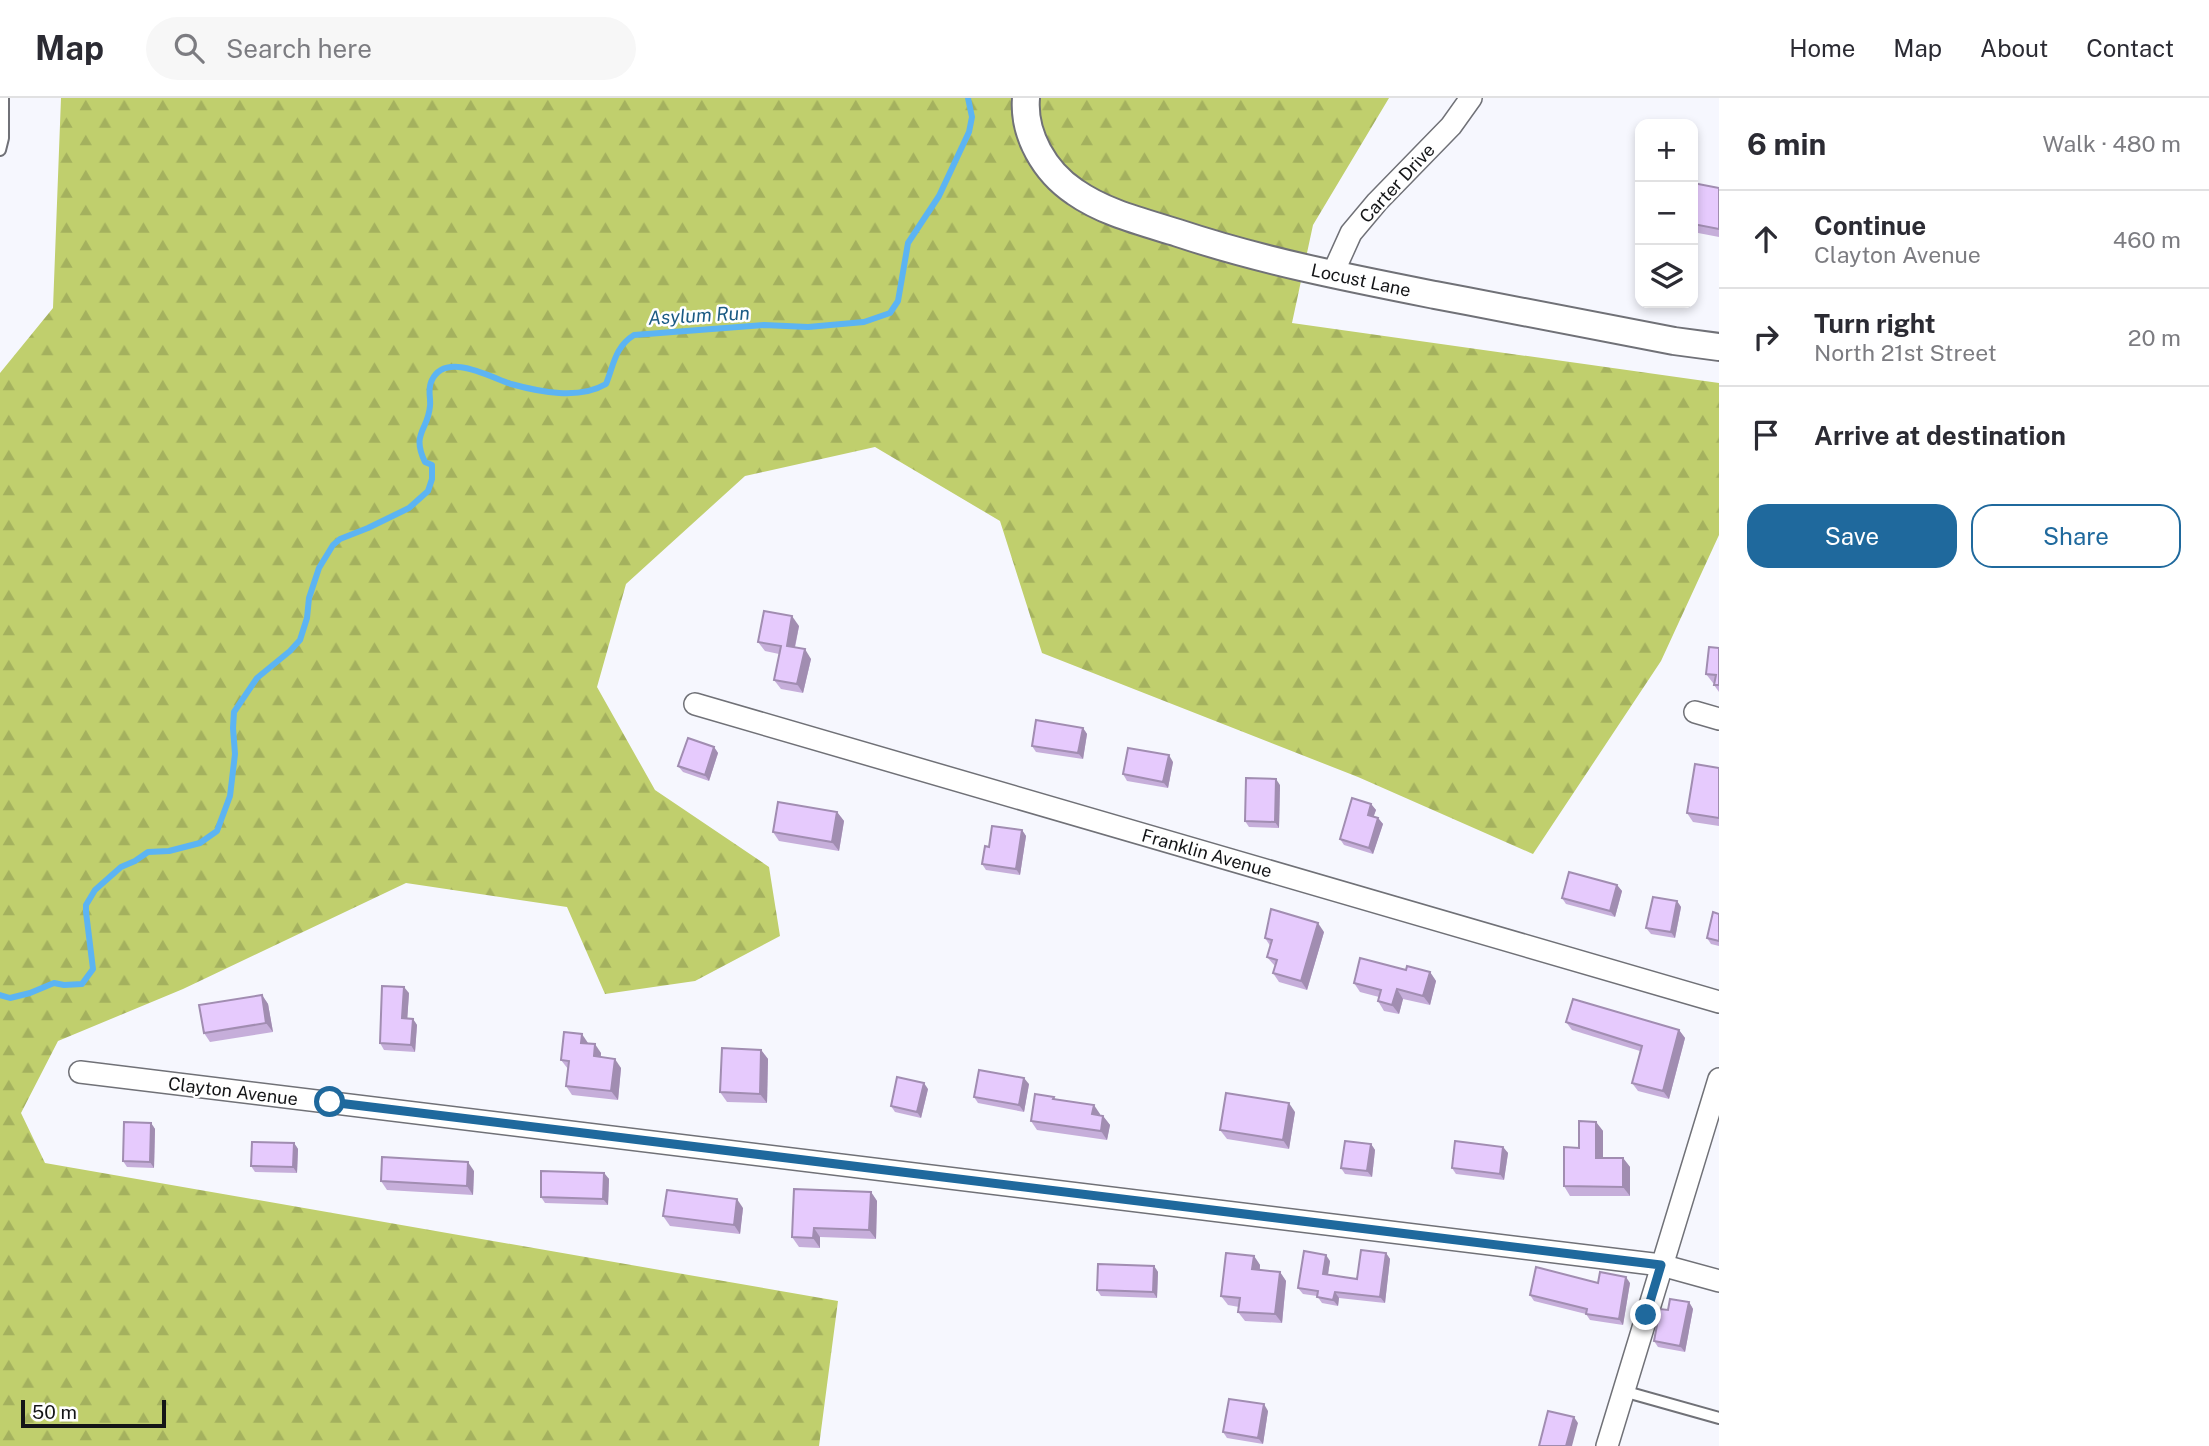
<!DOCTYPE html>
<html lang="en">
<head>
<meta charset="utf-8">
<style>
  body { margin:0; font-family:"Public Sans",sans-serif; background:#f7f7f7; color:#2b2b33 }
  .controls { position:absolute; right:21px; top:21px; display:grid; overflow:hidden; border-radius:14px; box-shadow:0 4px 10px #0003 }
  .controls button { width:63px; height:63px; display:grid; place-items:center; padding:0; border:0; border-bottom:2px solid #e1e1e2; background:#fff; color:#2b2b33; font:35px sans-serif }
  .scale { position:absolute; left:21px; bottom:18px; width:145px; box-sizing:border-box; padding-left:7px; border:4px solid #141517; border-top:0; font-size:19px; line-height:24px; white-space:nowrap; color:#141517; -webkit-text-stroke:5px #fff; paint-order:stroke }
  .stop { position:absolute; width:21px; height:21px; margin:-16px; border:5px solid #1f699d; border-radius:50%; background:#fff }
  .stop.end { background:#1f699d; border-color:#fff; box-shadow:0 2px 7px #0008 }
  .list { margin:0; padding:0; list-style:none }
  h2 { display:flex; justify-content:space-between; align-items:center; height:91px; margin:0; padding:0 28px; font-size:30px }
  h2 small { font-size:23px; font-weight:400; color:#7c7c81 }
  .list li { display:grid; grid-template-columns:46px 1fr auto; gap:21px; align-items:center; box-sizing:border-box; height:98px; padding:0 28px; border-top:2px solid #e1e1e2 }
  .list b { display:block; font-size:26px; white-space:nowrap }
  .list p { margin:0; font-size:23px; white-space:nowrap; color:#7c7c81 }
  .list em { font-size:23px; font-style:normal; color:#7c7c81 }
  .actions { display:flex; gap:14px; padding:21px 28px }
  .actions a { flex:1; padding:16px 0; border:2px solid #1f699d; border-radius:21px; text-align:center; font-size:24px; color:#1f699d }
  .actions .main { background:#1f699d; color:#fff }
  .icon { flex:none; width:38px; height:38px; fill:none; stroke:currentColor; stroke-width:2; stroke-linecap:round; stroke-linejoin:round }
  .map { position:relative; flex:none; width:1719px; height:1348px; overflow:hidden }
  header { display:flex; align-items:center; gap:42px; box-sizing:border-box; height:98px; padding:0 35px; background:#fff; border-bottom:2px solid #e1e1e2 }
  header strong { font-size:33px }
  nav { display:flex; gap:38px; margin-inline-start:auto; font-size:24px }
  .search { width:490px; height:63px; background:#f7f7f7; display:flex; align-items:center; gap:18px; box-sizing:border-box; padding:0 24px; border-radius:38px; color:#7c7c81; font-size:26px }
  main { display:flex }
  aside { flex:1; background:#fff }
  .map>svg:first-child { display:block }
</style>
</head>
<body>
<header>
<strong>Map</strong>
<div class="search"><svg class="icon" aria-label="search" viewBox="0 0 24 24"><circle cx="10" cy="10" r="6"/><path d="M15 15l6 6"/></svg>Search here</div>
<nav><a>Home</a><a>Map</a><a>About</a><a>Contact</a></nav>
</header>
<main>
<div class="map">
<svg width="1719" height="1348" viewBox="0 0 1719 1348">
  <defs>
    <pattern id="forest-firs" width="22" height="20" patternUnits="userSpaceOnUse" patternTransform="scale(1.75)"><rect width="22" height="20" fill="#c0cf6d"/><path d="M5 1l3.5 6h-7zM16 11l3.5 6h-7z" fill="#a4b15e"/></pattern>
  </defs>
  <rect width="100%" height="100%" fill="#f6f7fe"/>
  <!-- forest -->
  <path fill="url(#forest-firs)" d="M 61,0 L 1389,0 L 1313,127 L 1292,225 L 1719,285 L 1719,437 L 1661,563 L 1533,756 L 1358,679 L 1042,555 L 1000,423 L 875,349 L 745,378 L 626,486 L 597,589 L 655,692 L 769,769 L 780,838 L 695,883 L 605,896 L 567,809 L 406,785 L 183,891 L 58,943 L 21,1015 L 45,1065 L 838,1203 L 819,1348 L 0,1348 L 0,275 L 53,210 Z"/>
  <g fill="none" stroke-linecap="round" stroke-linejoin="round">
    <!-- stream -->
    <path stroke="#5cb4f3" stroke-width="6" d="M 0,897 L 10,900 L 30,895 L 54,885 L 64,887 L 82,886 L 93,871 L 86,814 L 86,807 L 95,792 L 121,769 L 135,763 L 148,754 L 169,753 L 200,745 L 217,733 L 230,698 L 235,656 L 233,630 L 234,614 L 257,580 L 290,553 L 300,542 L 307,520 L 309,500 L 319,470 L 333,447 L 340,441 L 368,430 L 409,410 L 428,393 L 432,381 L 432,367 L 425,364 C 411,335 428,333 430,308 C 431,299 427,291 432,282 C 446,253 492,280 511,286 C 540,294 579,302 606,286 C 614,266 615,249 634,237 L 764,227 L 808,229 L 864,224 L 890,215 L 898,203 L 908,145 L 939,98 L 969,34 L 972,19 L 968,0"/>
    <defs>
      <g id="service">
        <path d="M 0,52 L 3,40 L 3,0"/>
        <path d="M 1623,1293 L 1719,1320"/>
      </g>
      <g id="minor">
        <path d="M 1332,177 L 1351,135 L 1377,104 L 1451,28 L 1471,0"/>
        <path d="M 695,606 L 1719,904"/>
        <path d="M 1695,614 L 1719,621"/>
        <path d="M 80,974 L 1661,1167 L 1719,1183"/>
        <path d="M 1607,1348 L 1719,981"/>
      </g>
      <path id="tertiary" d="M 1026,0 C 1023,37 1045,74 1075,94 C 1105,115 1143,124 1178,135 C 1262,163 1349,180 1435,197 C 1515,212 1595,228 1674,243 L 1719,249"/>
    </defs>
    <!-- service casing -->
    <use href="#service" stroke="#707177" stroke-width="14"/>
    <!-- minor casing -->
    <use href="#minor" stroke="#707177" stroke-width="24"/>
    <!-- tertiary casing -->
    <use href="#tertiary" stroke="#707177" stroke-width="30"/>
    <!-- service -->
    <use href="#service" stroke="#fff" stroke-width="10"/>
    <!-- minor -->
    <use href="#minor" stroke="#fff" stroke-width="21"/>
    <!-- tertiary -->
    <use href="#tertiary" stroke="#fff" stroke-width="26"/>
  </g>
  <!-- wall -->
  <g fill="#c6aeda">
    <path d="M 1693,85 L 1719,90 L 1719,139 L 1693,134 Z"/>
    <path d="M 799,528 L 795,550 L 811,561 L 803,595 L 781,591 L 774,582 L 779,556 L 765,553 L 758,544 Z"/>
    <path d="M 1719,550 L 1719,594 L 1714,587 L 1715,585 L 1713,585 L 1706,576 Z"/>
    <path d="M 1083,630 L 1087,636 L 1083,661 L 1036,654 L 1032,648 Z"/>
    <path d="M 714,649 L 718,655 L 709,683 L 683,674 L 678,668 Z"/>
    <path d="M 1173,664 L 1168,690 L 1127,683 L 1123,676 Z"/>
    <path d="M 1719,670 L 1719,728 L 1693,724 L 1687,715 Z"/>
    <path d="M 1280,687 L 1279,730 L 1249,729 L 1245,723 Z"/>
    <path d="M 1371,706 L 1376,712 L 1373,719 L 1378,720 L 1383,726 L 1373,756 L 1344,747 L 1340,741 Z"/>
    <path d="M 837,714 L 844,723 L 839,753 L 779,743 L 773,734 Z"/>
    <path d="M 1022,732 L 1026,738 L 1020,777 L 986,772 L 982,766 L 989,749 Z"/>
    <path d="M 1617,787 L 1622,793 L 1615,819 L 1566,806 L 1562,800 Z"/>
    <path d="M 1677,803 L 1681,809 L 1675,840 L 1651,836 L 1646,830 Z"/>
    <path d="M 1719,816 L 1719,848 L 1711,846 L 1707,840 Z"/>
    <path d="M 1324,834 L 1307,892 L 1279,884 L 1273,875 L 1275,868 L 1267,859 L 1271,849 L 1265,840 Z"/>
    <path d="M 1406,872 L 1430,874 L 1436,883 L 1430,907 L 1403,901 L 1399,916 L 1384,913 L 1378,903 L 1379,899 L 1360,894 L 1354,885 Z"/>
    <path d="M 409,895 L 407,920 L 413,921 L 417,927 L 415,954 L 384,952 L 380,945 Z"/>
    <path d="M 262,897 L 268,906 L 273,934 L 210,944 L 204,935 Z"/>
    <path d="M 1566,924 L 1679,932 L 1685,940 L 1669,1001 L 1638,993 L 1632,985 L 1640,953 L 1572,932 Z"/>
    <path d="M 588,945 L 601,955 L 601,959 L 621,970 L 618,1002 L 572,997 L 566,988 L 568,971 L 561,962 Z"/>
    <path d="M 761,952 L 768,961 L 767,1005 L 727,1004 L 720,994 Z"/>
    <path d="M 1029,986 L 1024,1014 L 978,1005 L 974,999 Z"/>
    <path d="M 928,991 L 921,1020 L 895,1014 L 891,1008 Z"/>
    <path d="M 1054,999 L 1055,1001 L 1100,1016 L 1100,1018 L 1103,1018 L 1110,1027 L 1107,1042 L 1037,1032 L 1031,1023 Z"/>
    <path d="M 1295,1014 L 1289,1051 L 1227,1041 L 1220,1032 Z"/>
    <path d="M 1596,1024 L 1603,1033 L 1603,1060 L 1623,1060 L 1630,1069 L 1630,1098 L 1570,1098 L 1564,1088 L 1579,1050 Z"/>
    <path d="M 151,1025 L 155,1031 L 154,1070 L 127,1069 L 123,1063 Z"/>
    <path d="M 294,1045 L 298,1051 L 297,1075 L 255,1074 L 251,1068 Z"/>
    <path d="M 1371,1046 L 1375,1052 L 1372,1079 L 1345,1076 L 1341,1070 Z"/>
    <path d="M 1503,1049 L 1508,1055 L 1504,1082 L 1456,1076 L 1452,1070 Z"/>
    <path d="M 474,1073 L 473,1097 L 387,1092 L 381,1083 Z"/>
    <path d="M 604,1075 L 609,1081 L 608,1107 L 545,1105 L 541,1099 Z"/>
    <path d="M 871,1094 L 877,1103 L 876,1141 L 820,1139 L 820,1150 L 799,1149 L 792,1139 Z"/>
    <path d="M 743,1110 L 740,1136 L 670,1128 L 663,1118 Z"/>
    <path d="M 1386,1155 L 1390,1161 L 1385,1205 L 1339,1200 L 1338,1208 L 1322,1205 L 1317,1198 L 1303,1196 L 1298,1190 L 1330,1163 L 1328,1177 L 1357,1181 Z"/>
    <path d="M 1254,1158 L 1260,1167 L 1260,1172 L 1280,1174 L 1286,1183 L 1282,1225 L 1245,1223 L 1238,1214 L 1239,1209 L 1228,1207 L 1221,1198 Z"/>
    <path d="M 1154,1168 L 1158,1174 L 1157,1200 L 1101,1198 L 1097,1192 Z"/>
    <path d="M 1598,1185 L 1630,1185 L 1623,1227 L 1590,1222 L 1586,1216 L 1534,1203 L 1530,1197 Z"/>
    <path d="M 1689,1204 L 1693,1211 L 1685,1254 L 1658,1249 L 1654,1243 L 1668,1212 Z"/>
    <path d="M 1268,1313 L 1263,1346 L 1227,1340 L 1223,1334 Z"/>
  </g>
  <!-- shaded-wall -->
  <g fill="#a18db1">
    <path d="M 792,518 L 799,528 L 793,557 L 787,548 Z"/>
    <path d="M 805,551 L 811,561 L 803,595 L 797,586 Z"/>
    <path d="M 1083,630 L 1087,636 L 1083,661 L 1078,655 Z"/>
    <path d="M 714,649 L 718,655 L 709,683 L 705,677 Z"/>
    <path d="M 1169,657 L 1173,664 L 1168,690 L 1163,684 Z"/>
    <path d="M 1276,681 L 1280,687 L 1279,730 L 1275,724 Z"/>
    <path d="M 1371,706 L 1376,712 L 1372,723 L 1368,717 Z"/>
    <path d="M 837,714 L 844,723 L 839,753 L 832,744 Z"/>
    <path d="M 1378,720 L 1383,726 L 1373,756 L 1369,750 Z"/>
    <path d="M 1022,732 L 1026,738 L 1020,777 L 1016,771 Z"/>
    <path d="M 1617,787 L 1622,793 L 1615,819 L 1610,813 Z"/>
    <path d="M 1677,803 L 1681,809 L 1675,840 L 1671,834 Z"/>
    <path d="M 1318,825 L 1324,834 L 1307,892 L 1301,883 Z"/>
    <path d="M 1430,874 L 1436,883 L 1430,907 L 1423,898 Z"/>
    <path d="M 404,889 L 409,895 L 407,926 L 402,920 Z"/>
    <path d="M 1397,891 L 1403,901 L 1399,916 L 1392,907 Z"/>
    <path d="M 262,897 L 268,906 L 273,934 L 266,925 Z"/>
    <path d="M 413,921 L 417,927 L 415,954 L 411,947 Z"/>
    <path d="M 1679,932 L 1685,940 L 1669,1001 L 1663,993 Z"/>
    <path d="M 582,936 L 588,945 L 587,954 L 581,945 Z"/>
    <path d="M 595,946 L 601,955 L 600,967 L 594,958 Z"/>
    <path d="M 761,952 L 768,961 L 767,1005 L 760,996 Z"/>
    <path d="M 615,961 L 621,970 L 618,1002 L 611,993 Z"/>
    <path d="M 1024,980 L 1029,986 L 1024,1014 L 1019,1007 Z"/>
    <path d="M 924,985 L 928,991 L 921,1020 L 917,1014 Z"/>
    <path d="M 1289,1005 L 1295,1014 L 1289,1051 L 1283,1042 Z"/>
    <path d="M 1094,1007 L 1100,1016 L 1099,1026 L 1092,1016 Z"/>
    <path d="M 1103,1018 L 1110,1027 L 1107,1042 L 1101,1033 Z"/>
    <path d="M 1596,1024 L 1603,1033 L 1603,1069 L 1596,1060 Z"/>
    <path d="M 151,1025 L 155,1031 L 154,1070 L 150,1064 Z"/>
    <path d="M 294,1045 L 298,1051 L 297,1075 L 293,1069 Z"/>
    <path d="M 1371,1046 L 1375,1052 L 1372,1079 L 1367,1073 Z"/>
    <path d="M 1503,1049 L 1508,1055 L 1504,1082 L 1500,1076 Z"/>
    <path d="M 1623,1060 L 1630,1069 L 1630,1098 L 1623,1089 Z"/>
    <path d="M 468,1064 L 474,1073 L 473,1097 L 467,1088 Z"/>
    <path d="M 604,1075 L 609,1081 L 608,1107 L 603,1101 Z"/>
    <path d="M 871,1094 L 877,1103 L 876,1141 L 869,1132 Z"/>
    <path d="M 737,1101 L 743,1110 L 740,1136 L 734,1127 Z"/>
    <path d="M 814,1130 L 820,1139 L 820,1150 L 813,1140 Z"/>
    <path d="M 1386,1155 L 1390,1161 L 1385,1205 L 1380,1199 Z"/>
    <path d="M 1326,1157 L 1330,1163 L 1327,1182 L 1323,1176 Z"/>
    <path d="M 1254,1158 L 1260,1167 L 1259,1180 L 1252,1171 Z"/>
    <path d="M 1154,1168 L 1158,1174 L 1157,1200 L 1153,1194 Z"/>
    <path d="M 1280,1174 L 1286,1183 L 1282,1225 L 1275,1216 Z"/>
    <path d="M 1626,1179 L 1630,1185 L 1623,1227 L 1619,1221 Z"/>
    <path d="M 1335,1194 L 1339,1200 L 1338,1208 L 1333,1202 Z"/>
    <path d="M 1689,1204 L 1693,1211 L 1685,1254 L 1680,1248 Z"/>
    <path d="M 1264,1306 L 1268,1313 L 1263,1346 L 1258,1340 Z"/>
    <path d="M 1574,1319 L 1578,1325 L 1572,1348 L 1566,1348 Z"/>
  </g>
  <!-- building -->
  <g fill="#e6cafd" stroke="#a18db1" stroke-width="2">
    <path d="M 1693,85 L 1719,90 L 1719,131 L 1693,126 Z"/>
    <path d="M 764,513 L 792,518 L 787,548 L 805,551 L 797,586 L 774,582 L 781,548 L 758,544 Z"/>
    <path d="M 1709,549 L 1719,550 L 1719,587 L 1714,587 L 1716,577 L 1706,576 Z"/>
    <path d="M 1036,622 L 1083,630 L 1078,655 L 1032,648 Z"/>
    <path d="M 688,640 L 714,649 L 705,677 L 678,668 Z"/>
    <path d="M 1128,650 L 1169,657 L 1163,684 L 1123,676 Z"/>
    <path d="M 1695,666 L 1719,670 L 1719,720 L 1687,715 Z"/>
    <path d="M 1246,680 L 1276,681 L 1275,724 L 1245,723 Z"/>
    <path d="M 1352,700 L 1371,706 L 1368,717 L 1378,720 L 1369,750 L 1340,741 Z"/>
    <path d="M 778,704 L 837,714 L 832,744 L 773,734 Z"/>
    <path d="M 992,728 L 1022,732 L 1016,771 L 982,766 L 985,748 L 989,749 Z"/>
    <path d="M 1569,774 L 1617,787 L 1610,813 L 1562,800 Z"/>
    <path d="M 1653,799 L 1677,803 L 1671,834 L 1646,830 Z"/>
    <path d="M 1271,811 L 1318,825 L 1301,883 L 1273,875 L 1277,862 L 1267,859 L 1272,842 L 1265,840 Z"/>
    <path d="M 1713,814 L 1719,816 L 1719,843 L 1707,840 Z"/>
    <path d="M 1360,860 L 1406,872 L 1407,868 L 1430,874 L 1423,898 L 1397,891 L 1392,907 L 1378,903 L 1381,892 L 1354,885 Z"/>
    <path d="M 382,888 L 404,889 L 402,920 L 413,921 L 411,947 L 380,945 Z"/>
    <path d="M 262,897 L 266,925 L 204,935 L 199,907 Z"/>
    <path d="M 1573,901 L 1679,932 L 1663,993 L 1632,985 L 1642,948 L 1566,924 Z"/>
    <path d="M 564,934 L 582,936 L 581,945 L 595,946 L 594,958 L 615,961 L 611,993 L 566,988 L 569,963 L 561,962 Z"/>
    <path d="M 722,950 L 761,952 L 760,996 L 720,994 Z"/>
    <path d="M 979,972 L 1024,980 L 1019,1007 L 974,999 Z"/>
    <path d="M 897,979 L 924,985 L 917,1014 L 891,1008 Z"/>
    <path d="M 1226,995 L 1289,1005 L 1283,1042 L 1220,1032 Z"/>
    <path d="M 1035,996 L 1054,999 L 1053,1001 L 1094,1007 L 1092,1016 L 1103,1018 L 1101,1033 L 1031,1023 Z"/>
    <path d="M 1579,1023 L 1596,1024 L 1596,1060 L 1623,1060 L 1623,1089 L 1564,1088 L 1564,1049 L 1579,1050 Z"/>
    <path d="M 124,1024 L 151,1025 L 150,1064 L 123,1063 Z"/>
    <path d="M 1345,1043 L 1371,1046 L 1367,1073 L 1341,1070 Z"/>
    <path d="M 1455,1043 L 1503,1049 L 1500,1076 L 1452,1070 Z"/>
    <path d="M 252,1044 L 294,1045 L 293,1069 L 251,1068 Z"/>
    <path d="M 382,1059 L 468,1064 L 467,1088 L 381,1083 Z"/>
    <path d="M 541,1073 L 604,1075 L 603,1101 L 541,1099 Z"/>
    <path d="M 794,1091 L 871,1094 L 869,1132 L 814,1130 L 813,1140 L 792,1139 Z"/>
    <path d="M 667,1092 L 737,1101 L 734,1127 L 663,1118 Z"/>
    <path d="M 1361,1152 L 1386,1155 L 1380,1199 L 1335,1194 L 1333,1202 L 1317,1199 L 1318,1193 L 1298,1190 L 1304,1153 L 1326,1157 L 1323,1176 L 1357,1181 Z"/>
    <path d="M 1226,1155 L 1254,1158 L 1252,1171 L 1280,1174 L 1275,1216 L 1238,1214 L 1240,1200 L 1221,1198 Z"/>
    <path d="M 1098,1166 L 1154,1168 L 1153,1194 L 1097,1192 Z"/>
    <path d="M 1536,1169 L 1598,1185 L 1600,1174 L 1626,1179 L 1619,1221 L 1586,1216 L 1587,1211 L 1530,1197 Z"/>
    <path d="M 1670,1201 L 1689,1204 L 1680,1248 L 1654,1243 L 1660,1211 L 1668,1212 Z"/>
    <path d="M 1229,1301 L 1264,1306 L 1258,1340 L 1223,1334 Z"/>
    <path d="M 1548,1313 L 1574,1319 L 1566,1348 L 1539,1348 Z"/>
  </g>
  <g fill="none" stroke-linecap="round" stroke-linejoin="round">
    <!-- route -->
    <path stroke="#1f699d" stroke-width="9" d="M 330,1004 L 1661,1167 L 1646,1217"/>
  </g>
  <g text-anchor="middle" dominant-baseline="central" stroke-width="5" stroke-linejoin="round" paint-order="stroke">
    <!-- street labels -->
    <g font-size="18" fill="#141517" stroke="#fff">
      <text transform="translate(1397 85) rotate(-47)">Carter Drive</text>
      <text transform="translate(1361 182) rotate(12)">Locust Lane</text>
      <text transform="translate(1207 755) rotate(16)">Franklin Avenue</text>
      <text transform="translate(233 993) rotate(7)">Clayton Avenue</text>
    </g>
    <!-- water labels -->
    <g font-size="19" font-style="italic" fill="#1b5b84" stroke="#fff">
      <text transform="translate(699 217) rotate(-3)">Asylum Run</text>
    </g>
  </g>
</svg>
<div class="controls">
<button>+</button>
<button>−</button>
<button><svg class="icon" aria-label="layers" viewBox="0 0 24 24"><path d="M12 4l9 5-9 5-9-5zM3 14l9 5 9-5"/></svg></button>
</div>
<div class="scale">50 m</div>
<div class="stop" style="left:330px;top:1004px"></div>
<div class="stop end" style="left:1646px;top:1217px"></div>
</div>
<aside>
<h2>6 min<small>Walk · 480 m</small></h2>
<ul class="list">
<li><svg class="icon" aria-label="ahead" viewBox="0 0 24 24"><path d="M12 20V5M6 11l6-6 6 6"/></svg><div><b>Continue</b><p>Clayton Avenue</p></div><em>460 m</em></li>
<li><svg class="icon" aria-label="right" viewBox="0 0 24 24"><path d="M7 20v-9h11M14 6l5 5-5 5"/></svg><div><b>Turn right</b><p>North 21st Street</p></div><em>20 m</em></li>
<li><svg class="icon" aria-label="arrive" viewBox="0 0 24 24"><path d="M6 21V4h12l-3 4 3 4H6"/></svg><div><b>Arrive at destination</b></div></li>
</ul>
<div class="actions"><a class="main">Save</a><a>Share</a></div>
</aside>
</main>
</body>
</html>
